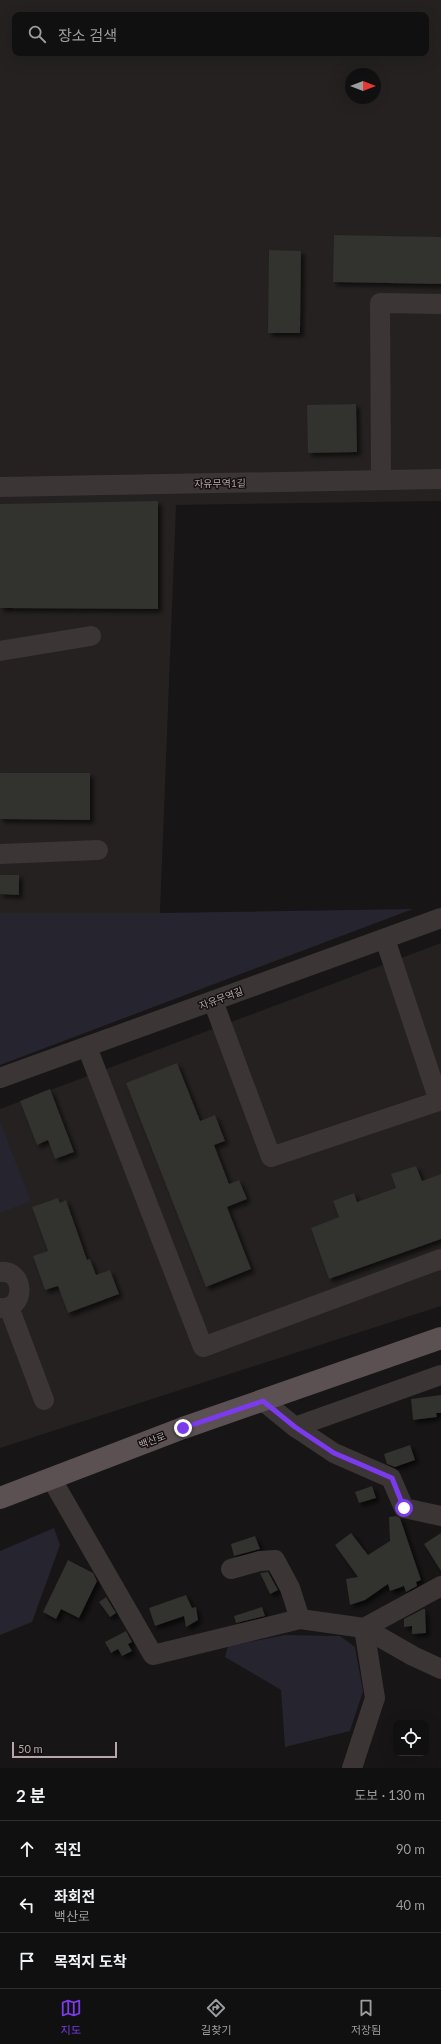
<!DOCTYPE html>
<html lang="ko">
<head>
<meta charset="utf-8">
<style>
  body { margin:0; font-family:Lato,"Noto Sans KR",sans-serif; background:#1e1e1e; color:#f1f3f6 }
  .controls { position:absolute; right:12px; bottom:12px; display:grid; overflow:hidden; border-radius:8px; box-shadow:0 4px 16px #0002 }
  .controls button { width:36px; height:36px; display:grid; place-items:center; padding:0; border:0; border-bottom:1px solid #303030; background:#111010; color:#f1f3f6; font:20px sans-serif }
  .compass { position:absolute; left:345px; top:68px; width:36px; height:36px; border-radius:50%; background:#111010; box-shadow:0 4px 16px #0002; rotate:90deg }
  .scale { position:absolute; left:12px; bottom:10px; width:105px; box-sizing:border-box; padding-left:4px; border:2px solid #b8a5a9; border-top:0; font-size:11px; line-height:14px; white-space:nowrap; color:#b8a5a9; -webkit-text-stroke:3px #121010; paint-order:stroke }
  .stop { position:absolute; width:12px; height:12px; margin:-9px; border:3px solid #7c3aed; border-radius:50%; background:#fff }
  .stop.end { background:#7c3aed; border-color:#fff; box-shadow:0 1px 4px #0008 }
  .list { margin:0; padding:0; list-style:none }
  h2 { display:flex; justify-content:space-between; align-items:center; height:52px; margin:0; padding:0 16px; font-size:17px }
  h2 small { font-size:13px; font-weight:400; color:#9c9d9f }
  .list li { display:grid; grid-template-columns:26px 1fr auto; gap:12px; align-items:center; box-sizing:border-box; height:56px; padding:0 16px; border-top:1px solid #303030 }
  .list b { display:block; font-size:15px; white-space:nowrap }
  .list p { margin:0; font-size:13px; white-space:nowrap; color:#9c9d9f }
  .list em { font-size:13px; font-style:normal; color:#9c9d9f }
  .icon { flex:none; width:22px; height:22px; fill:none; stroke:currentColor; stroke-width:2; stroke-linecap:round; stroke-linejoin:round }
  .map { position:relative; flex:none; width:441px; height:1768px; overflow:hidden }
  .search { position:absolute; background:#111010; box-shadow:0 4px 16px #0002; left:12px; right:12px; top:12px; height:44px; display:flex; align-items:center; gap:10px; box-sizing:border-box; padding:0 14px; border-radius:8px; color:#9c9d9f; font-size:15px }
  .sheet { height:220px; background:#111010 }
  nav { display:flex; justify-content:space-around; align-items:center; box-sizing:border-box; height:56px; border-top:1px solid #303030; background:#111010; font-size:11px; color:#9c9d9f }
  nav a { display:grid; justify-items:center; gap:2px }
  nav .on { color:#7c3aed }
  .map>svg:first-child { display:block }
</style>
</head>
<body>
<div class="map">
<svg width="441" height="1768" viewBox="0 0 441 1768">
  <defs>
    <filter id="shadow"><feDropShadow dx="3.5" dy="3.5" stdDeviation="2" flood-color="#0009"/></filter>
  </defs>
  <rect width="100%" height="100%" fill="#171515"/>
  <!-- built -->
  <g fill="#242120" fill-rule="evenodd">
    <path d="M 0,0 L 441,0 L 441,501 L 176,505 L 160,913 L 0,913 ZM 15,15 L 426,15 L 426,53 L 15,53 ZM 351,74 L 375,74 L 375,98 L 351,98 Z"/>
    <path d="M 441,943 L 441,1306 L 0,1448 L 0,1109 Z"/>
  </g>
  <!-- green -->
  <g fill="#26242f">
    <path d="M 413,909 L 0,1065 L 0,913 L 160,913 Z"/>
    <path d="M 0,1122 L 31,1201 L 0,1213 Z"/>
    <path d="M 54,1528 L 60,1545 L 32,1622 L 0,1635 L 0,1551 Z"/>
    <path d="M 285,1635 L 340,1636 L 355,1647 L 363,1691 L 350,1731 L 285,1747 L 281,1690 L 225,1657 L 228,1646 Z"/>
  </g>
  <!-- building -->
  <g fill="#33302f" filter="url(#shadow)">
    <path d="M 334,235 L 441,237 L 441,284 L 333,282 Z"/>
    <path d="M 269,250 L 301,251 L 300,333 L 268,333 Z"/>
    <path d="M 356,404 L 357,452 L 308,453 L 307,405 Z"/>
    <path d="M 158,501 L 158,609 L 0,608 L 0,504 Z"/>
    <path d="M 0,773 L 90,773 L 90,820 L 0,819 Z"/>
    <path d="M 0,875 L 19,875 L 19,895 L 0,894 Z"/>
    <path d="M 177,1063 L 200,1121 L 215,1115 L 225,1141 L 214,1145 L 229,1184 L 239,1180 L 247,1199 L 227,1207 L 251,1269 L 206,1287 L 126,1083 Z"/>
    <path d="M 50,1089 L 74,1152 L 55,1159 L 48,1140 L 37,1145 L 20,1101 Z"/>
    <path d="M 416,1166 L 422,1181 L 441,1174 L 441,1239 L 329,1279 L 311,1228 L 339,1217 L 333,1201 L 354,1193 L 357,1202 L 396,1188 L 391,1174 Z"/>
    <path d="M 58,1198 L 60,1203 L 66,1200 L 87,1260 L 90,1259 L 96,1275 L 110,1270 L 119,1294 L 68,1313 L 58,1286 L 45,1290 L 33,1256 L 48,1251 L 32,1207 Z"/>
    <path d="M 441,1395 L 441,1413 L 436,1413 L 437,1417 L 413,1420 L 411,1399 Z"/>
    <path d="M 410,1445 L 415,1460 L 395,1467 L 387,1464 L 384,1454 Z"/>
    <path d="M 372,1486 L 376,1498 L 359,1503 L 355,1492 Z"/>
    <path d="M 396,1516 L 400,1518 L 421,1580 L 416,1582 L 417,1586 L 406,1592 L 404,1586 L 390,1591 L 388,1584 L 365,1600 L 350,1605 L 346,1579 L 358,1577 L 335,1545 L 351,1533 L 368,1555 L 390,1541 L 389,1517 Z"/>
    <path d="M 441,1533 L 441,1571 L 424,1544 Z"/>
    <path d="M 255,1536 L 260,1549 L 234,1556 L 231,1544 Z"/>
    <path d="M 68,1560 L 93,1573 L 97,1581 L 79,1618 L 61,1609 L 56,1619 L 43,1612 Z"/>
    <path d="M 268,1572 L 278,1590 L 270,1594 L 260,1573 Z"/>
    <path d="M 186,1595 L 192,1608 L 196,1607 L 198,1620 L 186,1627 L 184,1616 L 155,1626 L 149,1608 Z"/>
    <path d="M 106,1597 L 116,1613 L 110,1617 L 99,1602 Z"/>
    <path d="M 262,1607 L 265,1616 L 236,1623 L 234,1616 Z"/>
    <path d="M 423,1609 L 425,1609 L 426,1633 L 412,1634 L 412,1626 L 404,1627 L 404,1619 Z"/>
    <path d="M 126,1631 L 132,1642 L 128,1644 L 132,1651 L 122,1656 L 118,1649 L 111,1653 L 105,1642 Z"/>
  </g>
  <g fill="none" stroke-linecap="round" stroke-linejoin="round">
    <!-- minor -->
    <g stroke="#3c3536" stroke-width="20">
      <path d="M 381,480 L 380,303 L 441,304"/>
      <path d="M 0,487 L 441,479"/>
      <path d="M 0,651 L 91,636"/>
      <path d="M 0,854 L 98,850"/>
      <path d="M 213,1001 L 271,1157 L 439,1101 L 385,939"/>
      <path d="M 87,1047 L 203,1347 L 441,1259"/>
      <path d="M 0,1078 L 441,918"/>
      <path d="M 0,1272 C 26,1269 26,1311 0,1308"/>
      <path d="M 9,1307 L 44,1400"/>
      <path d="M 263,1401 L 295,1427 L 334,1453 L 391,1478 L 404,1508 L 441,1516"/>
      <path d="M 295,1427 L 441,1375"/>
      <path d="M 51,1478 L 153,1655 L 300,1619 L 364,1628 L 413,1656 L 441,1669"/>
      <path d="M 231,1569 L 260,1561 L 275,1560 L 290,1588 L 300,1619"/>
      <path d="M 352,1768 L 375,1698 L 364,1628 L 441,1586"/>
    </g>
    <!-- major -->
    <path stroke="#5b5152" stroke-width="22" d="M 0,1498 L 183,1428 L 441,1338"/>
  </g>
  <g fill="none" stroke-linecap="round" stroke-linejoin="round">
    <!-- route -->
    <path stroke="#7c3aed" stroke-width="5" d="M 183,1428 L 263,1401 L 295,1427 L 334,1453 L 392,1478 L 404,1508"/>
  </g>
  <g text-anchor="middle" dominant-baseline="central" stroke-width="3" stroke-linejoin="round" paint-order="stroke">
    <!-- street labels -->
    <g font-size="10" fill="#b8a5a9" stroke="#121010">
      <text transform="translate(220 483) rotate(-1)">자유무역1길</text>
      <text transform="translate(221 998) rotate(-20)">자유무역길</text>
      <text transform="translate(152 1440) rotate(-21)">백산로</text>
    </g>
  </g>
</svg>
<div class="controls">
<button><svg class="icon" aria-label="locate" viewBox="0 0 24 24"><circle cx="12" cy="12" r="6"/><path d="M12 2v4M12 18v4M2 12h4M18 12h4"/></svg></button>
</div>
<svg class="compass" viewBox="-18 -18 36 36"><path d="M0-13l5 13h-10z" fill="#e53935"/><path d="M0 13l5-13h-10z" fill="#9c9d9f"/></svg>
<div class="scale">50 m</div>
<div class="stop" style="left:404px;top:1508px"></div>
<div class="stop end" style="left:183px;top:1428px"></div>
<div class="search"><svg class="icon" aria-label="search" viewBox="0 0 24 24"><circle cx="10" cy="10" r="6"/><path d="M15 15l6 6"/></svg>장소 검색</div>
</div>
<section class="sheet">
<h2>2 분<small>도보 · 130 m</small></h2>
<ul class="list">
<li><svg class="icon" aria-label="ahead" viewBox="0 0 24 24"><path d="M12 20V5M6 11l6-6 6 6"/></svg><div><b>직진</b></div><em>90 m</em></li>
<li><svg class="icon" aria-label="left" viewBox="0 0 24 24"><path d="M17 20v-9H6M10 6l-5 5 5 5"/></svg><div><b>좌회전</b><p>백산로</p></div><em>40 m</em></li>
<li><svg class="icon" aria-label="arrive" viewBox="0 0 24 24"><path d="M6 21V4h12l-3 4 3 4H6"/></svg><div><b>목적지 도착</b></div></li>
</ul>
</section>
<nav>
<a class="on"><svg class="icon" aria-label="map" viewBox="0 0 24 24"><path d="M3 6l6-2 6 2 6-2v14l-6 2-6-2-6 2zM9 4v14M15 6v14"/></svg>지도</a>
<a><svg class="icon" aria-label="directions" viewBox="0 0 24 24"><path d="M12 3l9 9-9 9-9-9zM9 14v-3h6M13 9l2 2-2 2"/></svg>길찾기</a>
<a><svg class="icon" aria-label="saved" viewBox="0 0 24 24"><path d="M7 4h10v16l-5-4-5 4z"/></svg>저장됨</a>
</nav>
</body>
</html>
